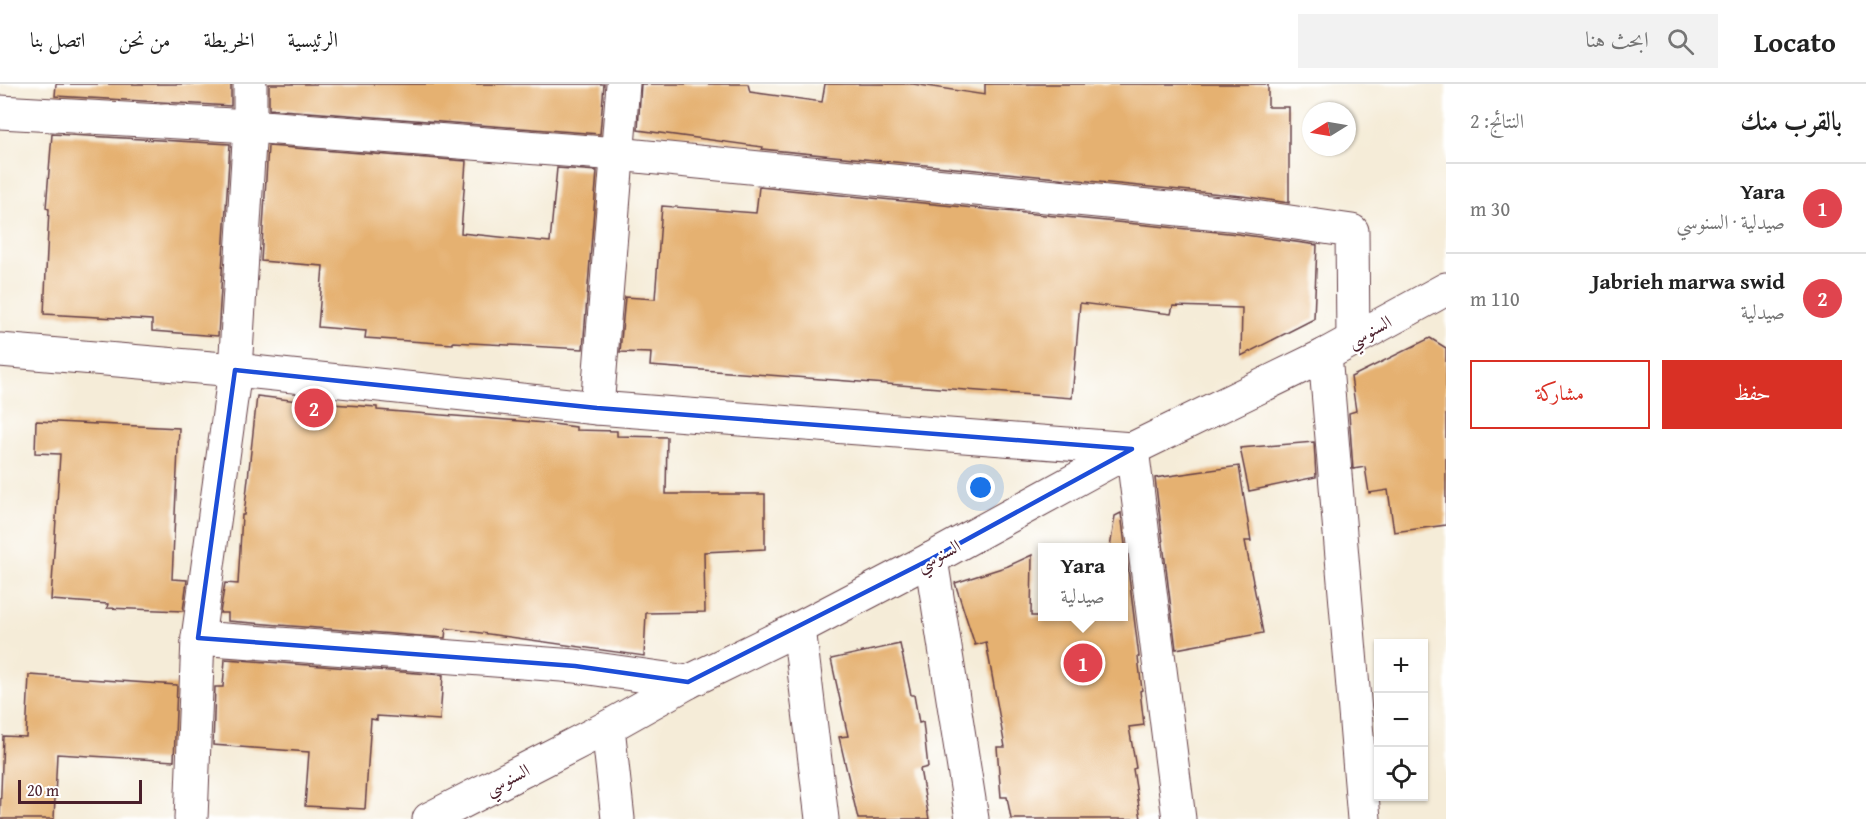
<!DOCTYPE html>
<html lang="ar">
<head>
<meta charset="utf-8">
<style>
  body { margin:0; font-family:"Gentium Book Plus",Amiri,serif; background:#f2f2f2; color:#222; direction:rtl }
  .controls { position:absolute; right:18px; bottom:18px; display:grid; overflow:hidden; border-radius:0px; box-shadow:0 2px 4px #0004 }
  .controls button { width:54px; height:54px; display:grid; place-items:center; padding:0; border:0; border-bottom:2px solid #e0e0e0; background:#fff; color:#222; font:30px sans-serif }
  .compass { position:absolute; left:1302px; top:18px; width:54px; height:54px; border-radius:50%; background:#fff; box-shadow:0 2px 4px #0004; rotate:259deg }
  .scale { position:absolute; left:18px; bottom:15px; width:124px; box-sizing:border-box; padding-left:6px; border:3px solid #4a1f2b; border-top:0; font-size:16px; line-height:21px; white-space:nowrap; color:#4a1f2b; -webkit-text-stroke:4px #fff; paint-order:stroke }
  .you { position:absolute; left:981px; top:404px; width:21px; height:21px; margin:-15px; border:4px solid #fff; border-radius:50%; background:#1a73e8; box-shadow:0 0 0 9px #1a73e833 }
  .badge { display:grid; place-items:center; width:39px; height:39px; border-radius:50%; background:#d93025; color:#fff; font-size:20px; font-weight:700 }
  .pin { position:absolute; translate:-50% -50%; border:3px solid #fff; box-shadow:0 2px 6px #0006 }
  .popup { position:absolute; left:1038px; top:459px; width:90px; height:78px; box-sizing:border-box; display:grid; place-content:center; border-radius:0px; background:#fff; filter:drop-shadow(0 2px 4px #0005); font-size:20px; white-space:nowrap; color:#767676 }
  .popup b { font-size:22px; color:#222 }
  .popup::after { content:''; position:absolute; left:50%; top:100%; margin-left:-12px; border:12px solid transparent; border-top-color:#fff }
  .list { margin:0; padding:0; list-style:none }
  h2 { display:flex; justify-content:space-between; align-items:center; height:78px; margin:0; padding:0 24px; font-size:26px }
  h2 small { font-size:20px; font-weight:400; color:#767676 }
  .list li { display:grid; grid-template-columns:39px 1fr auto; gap:18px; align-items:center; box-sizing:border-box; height:90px; padding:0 24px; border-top:2px solid #e0e0e0 }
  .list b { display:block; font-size:22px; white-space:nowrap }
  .list p { margin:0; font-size:20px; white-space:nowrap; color:#767676 }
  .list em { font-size:20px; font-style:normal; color:#767676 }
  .actions { display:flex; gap:12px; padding:18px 24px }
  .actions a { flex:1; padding:14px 0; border:2px solid #d93025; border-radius:0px; text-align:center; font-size:21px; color:#d93025 }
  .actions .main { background:#d93025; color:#fff }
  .icon { flex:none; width:33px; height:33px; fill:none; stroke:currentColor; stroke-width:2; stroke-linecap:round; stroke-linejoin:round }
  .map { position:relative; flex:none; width:1446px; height:735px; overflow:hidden; direction:ltr }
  header { display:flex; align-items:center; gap:36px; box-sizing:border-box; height:84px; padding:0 30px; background:#fff; border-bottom:2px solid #e0e0e0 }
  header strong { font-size:28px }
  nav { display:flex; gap:33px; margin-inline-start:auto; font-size:21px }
  .search { width:420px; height:54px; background:#f2f2f2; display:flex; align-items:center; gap:15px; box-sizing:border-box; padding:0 21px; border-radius:0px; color:#767676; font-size:22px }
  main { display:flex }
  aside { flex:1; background:#fff }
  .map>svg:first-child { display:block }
</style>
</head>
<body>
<header>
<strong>Locato</strong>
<div class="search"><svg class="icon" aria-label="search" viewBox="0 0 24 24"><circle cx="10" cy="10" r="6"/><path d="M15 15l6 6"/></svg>ابحث هنا</div>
<nav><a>الرئيسية</a><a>الخريطة</a><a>من نحن</a><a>اتصل بنا</a></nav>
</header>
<main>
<aside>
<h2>بالقرب منك<small>النتائج: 2</small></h2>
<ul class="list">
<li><span class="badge" style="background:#e0444e">1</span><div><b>Yara</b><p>صيدلية · السنوسي</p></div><em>30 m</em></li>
<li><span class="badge" style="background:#e0444e">2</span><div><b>Jabrieh marwa swid</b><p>صيدلية</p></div><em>110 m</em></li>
</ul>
<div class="actions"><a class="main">حفظ</a><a>مشاركة</a></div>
</aside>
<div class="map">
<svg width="1446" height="735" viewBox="0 0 1446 735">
  <rect width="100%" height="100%" fill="#fff"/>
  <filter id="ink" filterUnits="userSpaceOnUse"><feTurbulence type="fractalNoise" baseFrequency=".0167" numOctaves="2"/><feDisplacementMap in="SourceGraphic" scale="12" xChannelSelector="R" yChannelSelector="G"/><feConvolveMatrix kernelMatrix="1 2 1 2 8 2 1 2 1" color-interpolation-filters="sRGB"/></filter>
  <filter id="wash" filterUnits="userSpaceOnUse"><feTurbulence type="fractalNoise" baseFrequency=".008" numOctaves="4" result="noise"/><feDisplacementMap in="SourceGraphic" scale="24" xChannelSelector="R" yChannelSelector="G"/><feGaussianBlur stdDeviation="1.35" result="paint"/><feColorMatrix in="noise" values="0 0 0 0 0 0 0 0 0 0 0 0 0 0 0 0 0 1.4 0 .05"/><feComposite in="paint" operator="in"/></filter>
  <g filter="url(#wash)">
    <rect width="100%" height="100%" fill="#f5ecd8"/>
    <g id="blocks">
      <!-- building -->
      <g fill="#e5b171">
        <path d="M 56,0 L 231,0 L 231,22 L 55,12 Z"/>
        <path d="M 269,0 L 604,0 L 600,50 L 269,25 Z"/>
        <path d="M 641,0 L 748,0 L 750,8 L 822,18 L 825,0 L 913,0 L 985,11 L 985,0 L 1268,0 L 1268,23 L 1289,23 L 1289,119 L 1242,112 L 762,65 L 763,63 L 638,46 Z"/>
        <path d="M 52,50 L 230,60 L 218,252 L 152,247 L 152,236 L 44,230 L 49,125 L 46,124 Z"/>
        <path d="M 268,62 L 466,77 L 461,149 L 550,158 L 557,84 L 597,87 L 583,265 L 453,258 L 453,260 L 365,254 L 366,247 L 318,243 L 323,182 L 261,177 Z"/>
        <path d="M 759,103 L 1238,150 L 1317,161 L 1314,235 L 1241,272 L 1242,224 L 1173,222 L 1171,230 L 1080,219 L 1072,314 L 650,282 L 651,269 L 620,268 L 625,213 L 655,215 L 662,122 L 756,129 Z"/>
        <path d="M 1430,254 L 1446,264 L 1446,441 L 1394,448 L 1388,406 L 1369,409 L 1365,383 L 1353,385 L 1349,329 L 1356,327 L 1351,293 Z"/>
        <path d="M 257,312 L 315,319 L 377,323 L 377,326 L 545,339 L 576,343 L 576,346 L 617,347 L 617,352 L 667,353 L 666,410 L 765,410 L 765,465 L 704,468 L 705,528 L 646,529 L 644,572 L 446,544 L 445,554 L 228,537 L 228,529 L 220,529 L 225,499 L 238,500 L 242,431 L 244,431 Z"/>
        <path d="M 36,337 L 179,344 L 172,495 L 187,496 L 183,527 L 107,524 L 108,520 L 51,516 L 60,370 L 35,369 Z"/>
        <path d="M 1314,358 L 1316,393 L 1249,407 L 1240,364 Z"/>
        <path d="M 1239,382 L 1251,457 L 1245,457 L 1263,549 L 1176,565 L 1155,394 Z"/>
        <path d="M 1121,429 L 1139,573 L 1138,573 L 1142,606 L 1140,607 L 1144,641 L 1129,643 L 1136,684 L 1133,685 L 1141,735 L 1011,735 L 1007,713 L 1001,713 L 997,663 L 1005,663 L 986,558 L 975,561 L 955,499 L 1008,482 L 1032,471 L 1031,532 L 1124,532 L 1124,464 L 1110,464 L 1115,432 Z"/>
        <path d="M 900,560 L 911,611 L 914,611 L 919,639 L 923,638 L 928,683 L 920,685 L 929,735 L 858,735 L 839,653 L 848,652 L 831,575 Z"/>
        <path d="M 225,575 L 443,591 L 440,636 L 377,632 L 377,636 L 371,635 L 365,725 L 305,722 L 309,668 L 213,661 L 215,603 L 223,603 Z"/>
        <path d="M 29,591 L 177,601 L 174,677 L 57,670 L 54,735 L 0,735 L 3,652 L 26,653 Z"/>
      </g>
    </g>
  </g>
  <g filter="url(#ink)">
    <use href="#blocks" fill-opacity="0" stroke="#643e45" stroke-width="1.5"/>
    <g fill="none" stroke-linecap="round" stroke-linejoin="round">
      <defs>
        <g id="minor">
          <path d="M 0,28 L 250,42 L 617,70 L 1240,131 L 1352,147 L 1353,256"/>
          <path d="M 0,266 L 235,286 L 597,324 L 1132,365 L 1179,735"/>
          <path d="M 1325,271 L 1364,735"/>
          <path d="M 597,324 L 623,0"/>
          <path d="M 931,475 L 972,735"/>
          <path d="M 799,544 L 822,735"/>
          <path d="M 198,554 L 575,582 L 688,598"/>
          <path d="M 608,643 L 618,735"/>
          <path d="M 191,735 L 198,554 L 235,286 L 250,42 L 250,0"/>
          <path d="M 429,735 L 608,643 L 688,598 L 799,544 L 931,475 L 1132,365 L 1325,271 L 1446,205"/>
        </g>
      </defs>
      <!-- minor casing -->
      <use href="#minor" stroke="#643e45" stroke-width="35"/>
      <!-- minor -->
      <use href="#minor" stroke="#fff" stroke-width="33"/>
    </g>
  </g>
  <!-- marked area -->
  <path fill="none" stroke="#1d4ed8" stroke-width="4.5" stroke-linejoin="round" d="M 235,286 L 597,324 L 1132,365 L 931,475 L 688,598 L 575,582 L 198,554 Z"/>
  <g text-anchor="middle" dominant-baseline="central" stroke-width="4.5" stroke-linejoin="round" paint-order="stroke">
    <!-- street labels -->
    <g font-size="18" fill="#4a1f2b" stroke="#fff">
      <text transform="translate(1369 247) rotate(-29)">السنوسي</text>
      <text transform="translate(938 471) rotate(-28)">السنوسي</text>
      <text transform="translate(507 695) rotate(-27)">السنوسي</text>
    </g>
  </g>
</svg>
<div class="controls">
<button>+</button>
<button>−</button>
<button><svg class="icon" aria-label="locate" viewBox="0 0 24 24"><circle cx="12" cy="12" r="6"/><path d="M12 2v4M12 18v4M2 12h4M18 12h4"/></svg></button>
</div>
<svg class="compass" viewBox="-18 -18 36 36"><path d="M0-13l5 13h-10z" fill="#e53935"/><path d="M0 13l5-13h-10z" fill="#767676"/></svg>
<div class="scale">20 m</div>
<div class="you"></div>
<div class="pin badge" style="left:1083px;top:579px;background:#e0444e">1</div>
<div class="popup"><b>Yara</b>صيدلية</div>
<div class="pin badge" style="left:314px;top:324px;background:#e0444e">2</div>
</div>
</main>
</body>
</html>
